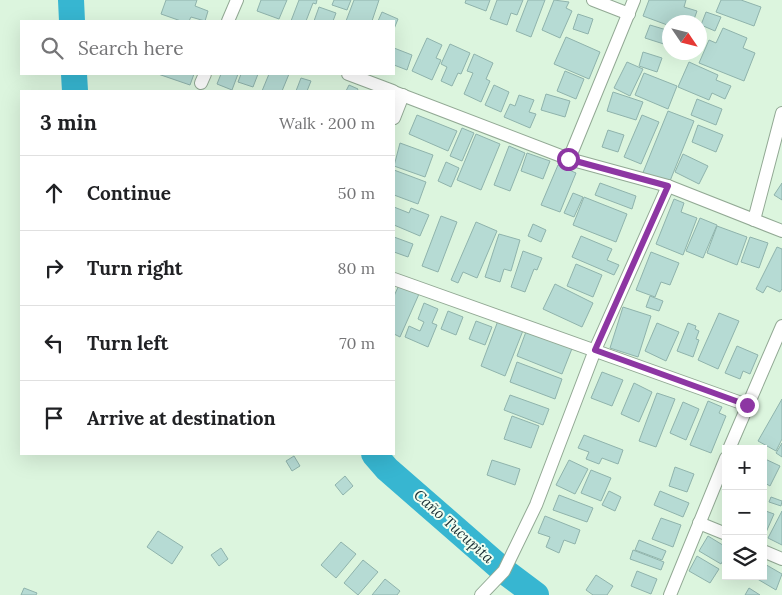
<!DOCTYPE html>
<html lang="en">
<head>
<meta charset="utf-8">
<style>
  body { margin:0; font-family:Lora,serif; background:#f2f2f2; color:#202124 }
  .controls { position:absolute; right:15px; bottom:15px; display:grid; overflow:hidden; border-radius:0px; box-shadow:0 5px 20px #0002 }
  .controls button { width:45px; height:45px; display:grid; place-items:center; padding:0; border:0; border-bottom:1px solid #e0e0e0; background:#fff; color:#202124; font:25px sans-serif }
  .compass { position:absolute; left:662px; top:15px; width:45px; height:45px; border-radius:50%; background:#fff; box-shadow:0 5px 20px #0002; rotate:125deg }
  .stop { position:absolute; width:15px; height:15px; margin:-11px; border:4px solid #8d36a3; border-radius:50%; background:#fff }
  .stop.end { background:#8d36a3; border-color:#fff; box-shadow:0 1px 5px #0008 }
  .list { margin:0; padding:0; list-style:none }
  h2 { display:flex; justify-content:space-between; align-items:center; height:65px; margin:0; padding:0 20px; font-size:21px }
  h2 small { font-size:16px; font-weight:400; color:#757577 }
  .list li { display:grid; grid-template-columns:32px 1fr auto; gap:15px; align-items:center; box-sizing:border-box; height:75px; padding:0 20px; border-top:1px solid #e0e0e0 }
  .list b { display:block; font-size:19px; white-space:nowrap }
  .list em { font-size:16px; font-style:normal; color:#757577 }
  .icon { flex:none; width:28px; height:28px; fill:none; stroke:currentColor; stroke-width:2; stroke-linecap:round; stroke-linejoin:round }
  .map { position:relative; flex:none; width:782px; height:595px; overflow:hidden }
  .search { position:absolute; background:#fff; box-shadow:0 5px 20px #0002; left:20px; top:20px; width:375px; height:55px; display:flex; align-items:center; gap:12px; box-sizing:border-box; padding:0 18px; border-radius:0px; color:#757577; font-size:19px }
  .panel { position:absolute; background:#fff; box-shadow:0 5px 20px #0002; left:20px; top:90px; width:375px; height:365px; border-radius:0px }
  .map>svg:first-child { display:block }
</style>
</head>
<body>
<div class="map">
<svg width="782" height="595" viewBox="0 0 782 595">
  <rect width="100%" height="100%" fill="#dcf5de"/>
  <g fill="none" stroke-linecap="round" stroke-linejoin="round">
    <!-- river -->
    <g stroke="#37b6d1" stroke-width="26">
      <path d="M 71,0 L 72,21"/>
      <path d="M 74,74 L 75,91"/>
      <path d="M 374,454 L 387,469 L 504,571 L 536,595"/>
    </g>
  </g>
  <!-- building -->
  <g fill="#b6dbd4" stroke="#8fb3ac">
    <path d="M 166,0 L 197,0 L 195,6 L 208,11 L 205,21 L 191,17 L 189,21 L 181,21 L 161,14 Z"/>
    <path d="M 261,0 L 287,0 L 279,19 L 257,11 Z"/>
    <path d="M 299,0 L 317,0 L 316,4 L 313,3 L 306,21 L 291,21 Z"/>
    <path d="M 334,0 L 351,0 L 347,10 L 332,5 Z"/>
    <path d="M 354,0 L 379,0 L 372,21 L 346,21 Z"/>
    <path d="M 466,0 L 490,0 L 486,11 L 465,3 Z"/>
    <path d="M 497,0 L 523,0 L 517,15 L 511,13 L 507,25 L 490,19 Z"/>
    <path d="M 528,0 L 545,0 L 531,37 L 516,31 Z"/>
    <path d="M 554,0 L 569,2 L 566,8 L 572,11 L 560,38 L 542,30 Z"/>
    <path d="M 649,0 L 686,0 L 684,7 L 697,11 L 693,22 L 670,22 L 670,26 L 643,16 Z"/>
    <path d="M 721,0 L 741,0 L 761,7 L 754,26 L 716,12 Z"/>
    <path d="M 319,7 L 336,13 L 333,21 L 314,21 Z"/>
    <path d="M 382,12 L 398,19 L 394,29 L 394,21 L 378,21 Z"/>
    <path d="M 706,12 L 721,17 L 715,31 L 701,25 Z"/>
    <path d="M 578,14 L 593,19 L 588,34 L 573,29 Z"/>
    <path d="M 650,25 L 670,31 L 670,46 L 645,38 Z"/>
    <path d="M 723,28 L 747,38 L 743,48 L 755,53 L 744,81 L 699,63 L 709,40 L 716,43 Z"/>
    <path d="M 566,37 L 600,52 L 589,79 L 554,64 Z"/>
    <path d="M 427,38 L 442,45 L 436,58 L 441,60 L 432,80 L 412,71 Z"/>
    <path d="M 450,44 L 470,53 L 461,74 L 458,73 L 452,86 L 441,81 L 447,67 L 441,64 Z"/>
    <path d="M 394,48 L 412,55 L 407,70 L 394,65 Z"/>
    <path d="M 643,52 L 662,58 L 657,72 L 639,66 Z"/>
    <path d="M 474,54 L 493,63 L 486,79 L 490,81 L 481,102 L 464,94 L 473,73 L 467,71 Z"/>
    <path d="M 627,62 L 643,69 L 630,96 L 614,88 Z"/>
    <path d="M 689,62 L 718,75 L 716,80 L 731,86 L 725,99 L 712,93 L 709,100 L 678,87 Z"/>
    <path d="M 565,71 L 584,79 L 576,99 L 557,91 Z"/>
    <path d="M 644,73 L 677,86 L 668,109 L 635,95 Z"/>
    <path d="M 158,74 L 194,74 L 190,85 Z"/>
    <path d="M 221,74 L 238,74 L 232,90 L 217,84 Z"/>
    <path d="M 241,74 L 258,74 L 253,87 L 238,82 Z"/>
    <path d="M 269,74 L 289,74 L 282,91 L 262,91 Z"/>
    <path d="M 301,78 L 311,81 L 307,91 L 296,91 Z"/>
    <path d="M 349,85 L 358,89 L 357,91 L 346,91 Z"/>
    <path d="M 494,85 L 509,92 L 501,112 L 485,105 Z"/>
    <path d="M 613,92 L 643,102 L 636,120 L 607,111 Z"/>
    <path d="M 546,94 L 570,101 L 565,117 L 541,110 Z"/>
    <path d="M 519,95 L 534,100 L 529,112 L 536,114 L 530,128 L 504,117 L 510,104 L 515,106 Z"/>
    <path d="M 697,99 L 722,109 L 716,125 L 691,115 Z"/>
    <path d="M 668,111 L 694,121 L 668,186 L 642,175 Z"/>
    <path d="M 417,115 L 457,131 L 448,151 L 409,134 Z"/>
    <path d="M 642,115 L 659,122 L 641,164 L 624,157 Z"/>
    <path d="M 698,125 L 723,135 L 716,152 L 692,142 Z"/>
    <path d="M 462,128 L 474,133 L 462,161 L 450,156 Z"/>
    <path d="M 608,130 L 624,135 L 618,152 L 602,147 Z"/>
    <path d="M 476,134 L 500,144 L 481,190 L 457,180 Z"/>
    <path d="M 400,143 L 433,155 L 425,177 L 394,166 Z"/>
    <path d="M 509,146 L 525,153 L 510,191 L 494,185 Z"/>
    <path d="M 527,153 L 550,161 L 543,179 L 521,171 Z"/>
    <path d="M 683,154 L 708,166 L 699,184 L 675,172 Z"/>
    <path d="M 446,162 L 459,168 L 451,187 L 438,181 Z"/>
    <path d="M 558,165 L 576,173 L 560,212 L 541,205 Z"/>
    <path d="M 394,170 L 426,182 L 418,204 L 394,195 Z"/>
    <path d="M 600,183 L 636,196 L 632,209 L 595,195 Z"/>
    <path d="M 782,183 L 782,200 L 774,195 Z"/>
    <path d="M 573,193 L 583,197 L 574,217 L 564,213 Z"/>
    <path d="M 584,197 L 627,214 L 616,242 L 573,225 Z"/>
    <path d="M 674,199 L 684,203 L 681,212 L 697,218 L 683,255 L 656,244 Z"/>
    <path d="M 394,207 L 409,213 L 411,208 L 429,215 L 420,236 L 394,225 Z"/>
    <path d="M 441,216 L 457,222 L 438,272 L 422,266 Z"/>
    <path d="M 700,218 L 717,225 L 703,258 L 686,251 Z"/>
    <path d="M 476,222 L 497,231 L 477,278 L 463,272 L 458,283 L 451,280 Z"/>
    <path d="M 533,224 L 546,230 L 541,242 L 528,236 Z"/>
    <path d="M 717,226 L 747,237 L 737,265 L 707,253 Z"/>
    <path d="M 499,234 L 520,240 L 511,271 L 504,269 L 500,282 L 485,277 Z"/>
    <path d="M 581,236 L 612,249 L 607,260 L 619,265 L 614,275 L 572,257 Z"/>
    <path d="M 394,237 L 413,244 L 408,257 L 394,252 Z"/>
    <path d="M 750,237 L 768,243 L 759,268 L 741,262 Z"/>
    <path d="M 777,247 L 782,249 L 782,289 L 780,292 L 767,286 L 763,293 L 756,289 Z"/>
    <path d="M 523,251 L 542,258 L 537,270 L 534,269 L 525,292 L 511,287 Z"/>
    <path d="M 651,252 L 679,263 L 670,285 L 661,282 L 655,297 L 636,290 Z"/>
    <path d="M 576,264 L 602,275 L 593,297 L 567,286 Z"/>
    <path d="M 555,284 L 593,303 L 582,327 L 543,309 Z"/>
    <path d="M 399,285 L 419,294 L 400,337 L 394,334 L 394,296 Z"/>
    <path d="M 650,296 L 663,301 L 659,311 L 646,307 Z"/>
    <path d="M 424,303 L 438,309 L 432,323 L 437,325 L 428,347 L 405,337 L 409,326 L 420,331 L 424,322 L 418,319 Z"/>
    <path d="M 623,307 L 651,316 L 638,357 L 610,348 Z"/>
    <path d="M 448,311 L 463,317 L 456,335 L 441,329 Z"/>
    <path d="M 719,313 L 739,321 L 718,369 L 698,360 Z"/>
    <path d="M 499,318 L 524,328 L 505,376 L 481,366 Z"/>
    <path d="M 476,321 L 492,327 L 485,345 L 469,339 Z"/>
    <path d="M 657,323 L 679,332 L 666,361 L 645,351 Z"/>
    <path d="M 688,323 L 696,326 L 695,329 L 699,331 L 696,339 L 699,340 L 693,357 L 677,351 Z"/>
    <path d="M 527,329 L 573,346 L 562,374 L 517,356 Z"/>
    <path d="M 737,346 L 758,355 L 750,374 L 743,371 L 740,379 L 725,373 Z"/>
    <path d="M 517,362 L 562,379 L 555,399 L 510,382 Z"/>
    <path d="M 602,372 L 623,380 L 612,406 L 591,398 Z"/>
    <path d="M 634,383 L 652,392 L 639,422 L 621,414 Z"/>
    <path d="M 657,393 L 675,399 L 656,447 L 639,441 Z"/>
    <path d="M 510,395 L 549,409 L 543,425 L 504,410 Z"/>
    <path d="M 782,399 L 782,439 L 776,451 L 758,441 Z"/>
    <path d="M 708,401 L 722,407 L 719,413 L 726,416 L 711,453 L 690,445 Z"/>
    <path d="M 683,402 L 699,409 L 686,440 L 670,433 Z"/>
    <path d="M 512,416 L 539,426 L 531,448 L 504,439 Z"/>
    <path d="M 584,435 L 623,450 L 618,464 L 602,458 L 599,464 L 586,459 L 589,452 L 578,448 Z"/>
    <path d="M 782,443 L 782,457 L 776,453 Z"/>
    <path d="M 294,456 L 300,466 L 292,471 L 286,461 Z"/>
    <path d="M 763,458 L 780,466 L 770,486 L 763,482 Z"/>
    <path d="M 492,460 L 520,469 L 515,485 L 487,475 Z"/>
    <path d="M 569,460 L 588,469 L 575,494 L 556,485 Z"/>
    <path d="M 675,467 L 694,474 L 687,492 L 669,486 Z"/>
    <path d="M 591,470 L 611,478 L 601,501 L 581,493 Z"/>
    <path d="M 345,476 L 353,486 L 343,495 L 335,485 Z"/>
    <path d="M 609,491 L 621,497 L 615,511 L 602,505 Z"/>
    <path d="M 660,491 L 689,503 L 683,517 L 654,505 Z"/>
    <path d="M 559,495 L 593,508 L 587,522 L 553,510 Z"/>
    <path d="M 771,497 L 782,501 L 781,506 L 769,502 Z"/>
    <path d="M 763,510 L 774,514 L 764,537 L 763,537 Z"/>
    <path d="M 782,511 L 782,545 L 768,538 Z"/>
    <path d="M 545,516 L 580,530 L 575,544 L 564,540 L 559,553 L 546,547 L 550,537 L 538,533 Z"/>
    <path d="M 661,518 L 681,525 L 673,547 L 652,539 Z"/>
    <path d="M 158,531 L 183,547 L 172,564 L 147,547 Z"/>
    <path d="M 708,536 L 726,547 L 726,555 L 721,564 L 699,551 Z"/>
    <path d="M 639,540 L 666,551 L 662,560 L 635,550 Z"/>
    <path d="M 341,542 L 356,554 L 336,578 L 321,565 Z"/>
    <path d="M 221,548 L 228,559 L 219,566 L 211,555 Z"/>
    <path d="M 633,550 L 664,562 L 661,570 L 630,559 Z"/>
    <path d="M 697,556 L 719,569 L 710,583 L 689,571 Z"/>
    <path d="M 363,560 L 378,572 L 358,595 L 344,583 Z"/>
    <path d="M 763,563 L 782,574 L 776,590 L 754,577 L 763,576 Z"/>
    <path d="M 637,571 L 657,579 L 651,594 L 631,586 Z"/>
    <path d="M 596,575 L 613,586 L 607,595 L 593,595 L 586,590 Z"/>
    <path d="M 385,579 L 400,591 L 397,595 L 372,595 Z"/>
    <path d="M 24,588 L 37,593 L 36,595 L 21,595 Z"/>
    <path d="M 749,588 L 760,595 L 745,595 Z"/>
  </g>
  <g fill="none" stroke-linecap="round" stroke-linejoin="round">
    <defs>
      <g id="minor">
        <path d="M 593,0 L 629,14"/>
        <path d="M 228,21 L 237,0"/>
        <path d="M 348,74 L 393,91"/>
        <path d="M 201,83 L 205,74"/>
        <path d="M 394,92 L 569,159 L 668,186 L 782,231"/>
        <path d="M 394,118 L 403,95"/>
        <path d="M 569,159 L 634,0"/>
        <path d="M 754,220 L 782,113"/>
        <path d="M 394,279 L 747,405"/>
        <path d="M 729,449 L 782,326"/>
        <path d="M 699,523 L 726,534"/>
        <path d="M 763,551 L 782,559"/>
        <path d="M 481,595 L 504,571 L 536,505 L 595,350 L 668,186"/>
        <path d="M 670,595 L 726,458"/>
      </g>
    </defs>
    <!-- minor casing -->
    <use href="#minor" stroke="#92a994" stroke-width="14"/>
    <!-- minor -->
    <use href="#minor" stroke="#fff" stroke-width="12"/>
  </g>
  <g fill="none" stroke-linecap="round" stroke-linejoin="round">
    <!-- route -->
    <path stroke="#8d36a3" stroke-width="6" d="M 568,159 L 668,186 L 595,350 L 747,405"/>
  </g>
  <g text-anchor="middle" dominant-baseline="central" stroke-width="4" stroke-linejoin="round" paint-order="stroke">
    <!-- water labels -->
    <g font-size="15" font-style="italic" fill="#1b3036" stroke="#f0fff1">
      <text transform="translate(454 526) rotate(42)">Caño Tucupita</text>
    </g>
  </g>
</svg>
<div class="controls">
<button>+</button>
<button>−</button>
<button><svg class="icon" aria-label="layers" viewBox="0 0 24 24"><path d="M12 4l9 5-9 5-9-5zM3 14l9 5 9-5"/></svg></button>
</div>
<svg class="compass" viewBox="-18 -18 36 36"><path d="M0-13l5 13h-10z" fill="#e53935"/><path d="M0 13l5-13h-10z" fill="#757577"/></svg>
<div class="stop" style="left:568px;top:159px"></div>
<div class="stop end" style="left:747px;top:405px"></div>
<div class="search"><svg class="icon" aria-label="search" viewBox="0 0 24 24"><circle cx="10" cy="10" r="6"/><path d="M15 15l6 6"/></svg>Search here</div>
<section class="panel">
<h2>3 min<small>Walk · 200 m</small></h2>
<ul class="list">
<li><svg class="icon" aria-label="ahead" viewBox="0 0 24 24"><path d="M12 20V5M6 11l6-6 6 6"/></svg><div><b>Continue</b></div><em>50 m</em></li>
<li><svg class="icon" aria-label="right" viewBox="0 0 24 24"><path d="M7 20v-9h11M14 6l5 5-5 5"/></svg><div><b>Turn right</b></div><em>80 m</em></li>
<li><svg class="icon" aria-label="left" viewBox="0 0 24 24"><path d="M17 20v-9H6M10 6l-5 5 5 5"/></svg><div><b>Turn left</b></div><em>70 m</em></li>
<li><svg class="icon" aria-label="arrive" viewBox="0 0 24 24"><path d="M6 21V4h12l-3 4 3 4H6"/></svg><div><b>Arrive at destination</b></div></li>
</ul>
</section>
</div>
</body>
</html>
